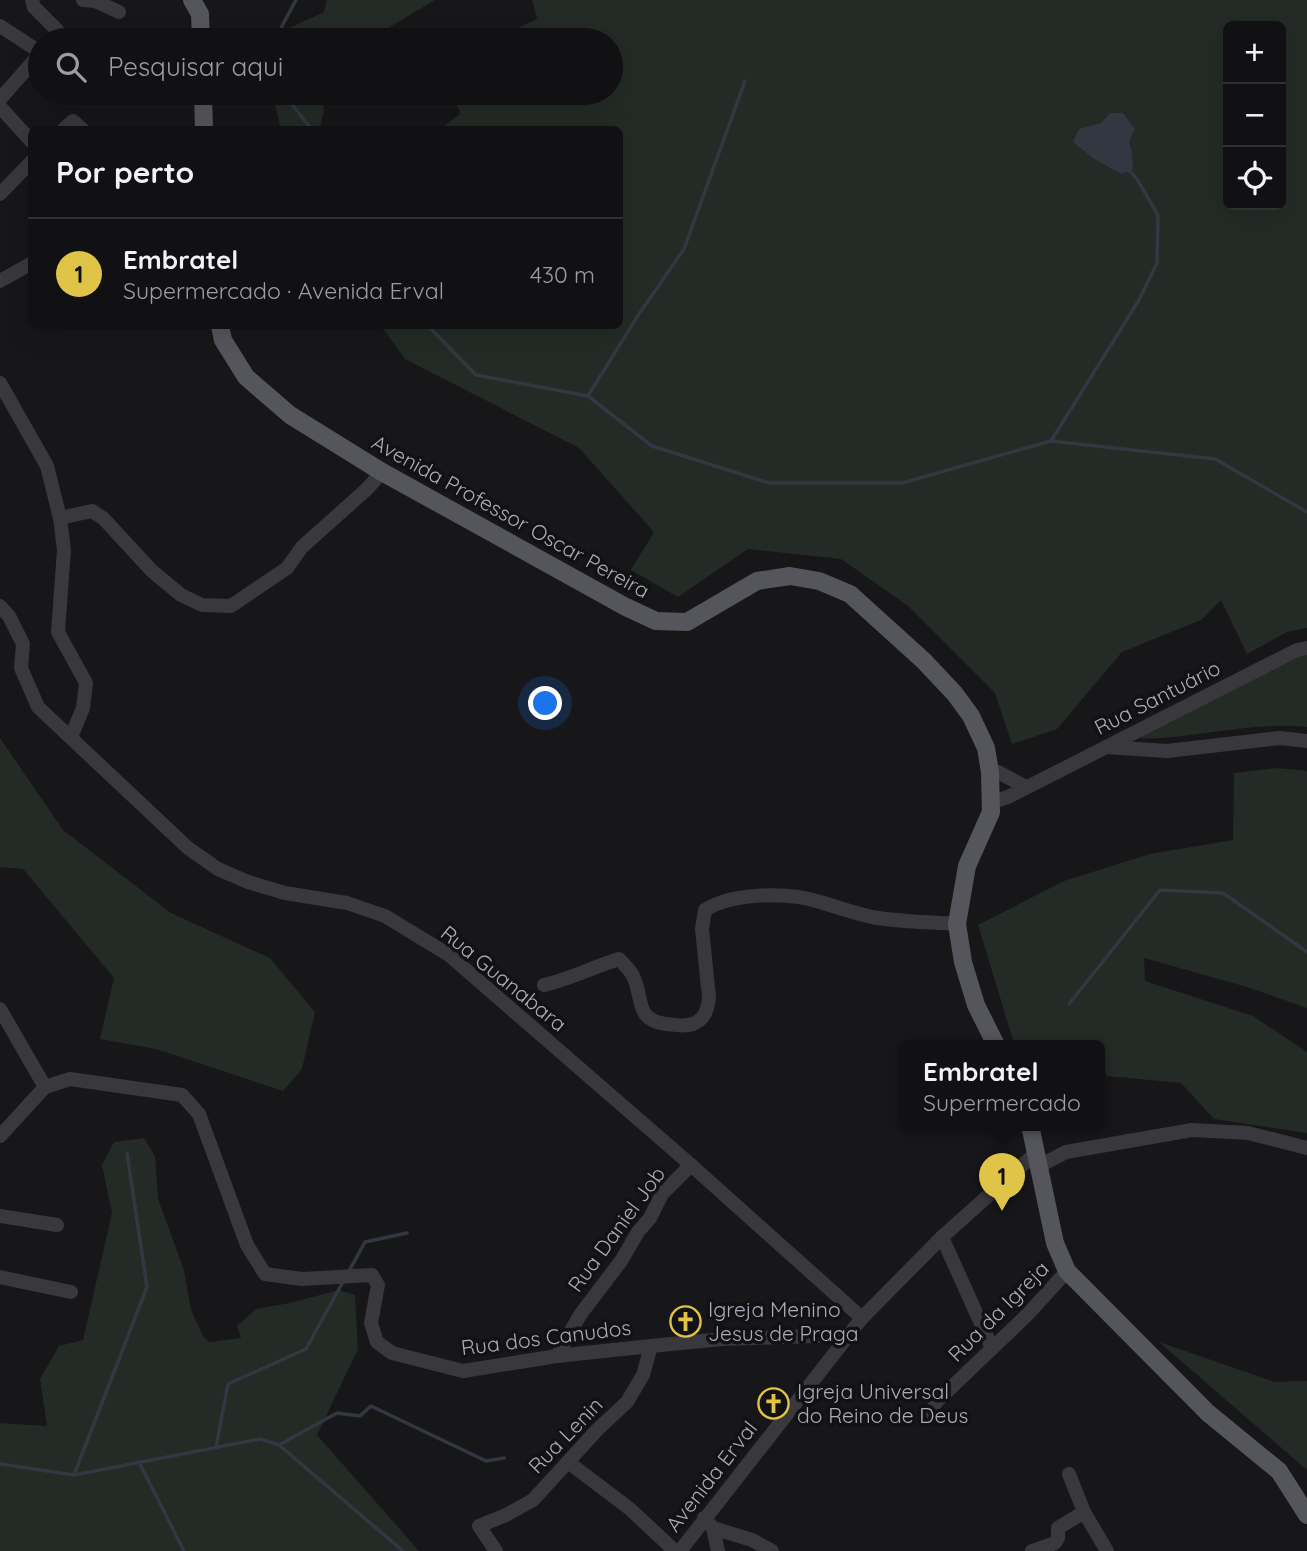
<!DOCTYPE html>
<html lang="pt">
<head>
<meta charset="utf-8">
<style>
  body { margin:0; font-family:Quicksand,sans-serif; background:#1a1a1c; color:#f1f3f6 }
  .controls { position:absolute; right:21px; top:21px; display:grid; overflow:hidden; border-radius:10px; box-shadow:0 7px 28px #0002 }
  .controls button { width:63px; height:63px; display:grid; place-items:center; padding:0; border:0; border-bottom:2px solid #303133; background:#111113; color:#f1f3f6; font:35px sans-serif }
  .you { position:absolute; left:546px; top:704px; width:24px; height:24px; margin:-18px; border:5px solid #fff; border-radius:50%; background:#1a73e8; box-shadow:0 0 0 10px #1a73e833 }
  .badge { display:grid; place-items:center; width:46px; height:46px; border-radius:50%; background:#e0c448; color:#111; font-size:23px; font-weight:700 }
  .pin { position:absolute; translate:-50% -58px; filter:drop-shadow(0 2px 4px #0008) }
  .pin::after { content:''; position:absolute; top:37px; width:24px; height:21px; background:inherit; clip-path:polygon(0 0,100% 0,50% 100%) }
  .popup { position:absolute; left:899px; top:1040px; width:206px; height:91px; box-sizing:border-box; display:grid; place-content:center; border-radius:10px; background:#111113; filter:drop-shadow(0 2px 5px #0005); font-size:23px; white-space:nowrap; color:#9c9da0 }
  .popup b { font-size:26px; color:#f1f3f6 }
  .popup::after { content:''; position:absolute; left:50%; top:100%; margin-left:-14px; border:14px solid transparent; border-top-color:#111113 }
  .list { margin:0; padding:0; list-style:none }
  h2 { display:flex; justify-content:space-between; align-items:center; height:91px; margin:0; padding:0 28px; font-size:30px }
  h2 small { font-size:23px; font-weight:400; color:#9c9da0 }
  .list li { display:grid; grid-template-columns:46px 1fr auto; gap:21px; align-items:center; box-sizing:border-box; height:112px; padding:0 28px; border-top:2px solid #303133 }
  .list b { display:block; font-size:26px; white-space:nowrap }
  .list p { margin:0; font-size:23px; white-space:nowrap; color:#9c9da0 }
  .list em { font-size:23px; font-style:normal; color:#9c9da0 }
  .icon { flex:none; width:38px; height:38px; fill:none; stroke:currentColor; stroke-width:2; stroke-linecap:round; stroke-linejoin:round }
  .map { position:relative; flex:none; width:1307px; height:1551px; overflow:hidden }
  .search { position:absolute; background:#111113; box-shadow:0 7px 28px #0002; left:28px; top:28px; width:595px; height:77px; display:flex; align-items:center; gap:18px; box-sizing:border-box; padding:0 24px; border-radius:38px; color:#9c9da0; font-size:26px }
  .panel { position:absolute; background:#111113; box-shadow:0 7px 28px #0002; left:28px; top:126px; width:595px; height:203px; border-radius:10px }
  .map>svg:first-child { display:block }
</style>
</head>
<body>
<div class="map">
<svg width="1307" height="1551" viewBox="0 0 1307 1551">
  <rect width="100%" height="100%" fill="#171719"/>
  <!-- green -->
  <g fill="#242a25" fill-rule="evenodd">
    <path d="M 327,0 L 435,0 L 368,40 L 272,40 L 272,36 L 324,12 Z"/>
    <path d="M 532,0 L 1307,0 L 1307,628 L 1287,632 L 1247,654 L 1221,600 L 1201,620 L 1122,652 L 1057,729 L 1012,744 L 995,693 L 907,605 L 841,559 L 748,549 L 678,597 L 631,570 L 654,532 L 579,448 L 405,359 L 381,326 L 620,326 L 620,130 L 440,129 L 460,114 L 454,93 L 611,93 L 611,40 L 492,40 L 537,19 ZM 1228,26 L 1281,26 L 1281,205 L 1228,205 Z"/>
    <path d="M 272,93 L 322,93 L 324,110 L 320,129 L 281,129 Z"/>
    <path d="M 1307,655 L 1307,727 C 1255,721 1196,738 1142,739 L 1142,735 L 1299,656 Z"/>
    <path d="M 0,738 L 63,830 L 171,913 L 270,958 L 315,1012 L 302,1069 L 283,1091 L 156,1049 L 100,1039 L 114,978 L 23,869 L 0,867 Z"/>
    <path d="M 1277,768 L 1307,771 L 1307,1008 L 1247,987 L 1144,958 L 1145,981 L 1253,1016 L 1307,1052 L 1307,1133 L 1214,1119 L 1181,1083 L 1107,1076 L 1100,1068 L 1100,1045 L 1054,1045 L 1013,1040 L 978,925 L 1064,881 L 1150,854 L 1233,840 L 1234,773 Z"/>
    <path d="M 144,1138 L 155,1156 L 158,1199 L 184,1270 L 191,1310 L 203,1336 L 209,1342 L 241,1338 L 237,1326 L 256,1309 L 290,1303 L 339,1290 L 355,1295 L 358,1349 L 317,1435 L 419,1551 L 0,1551 L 0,1423 L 47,1426 L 40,1379 L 59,1346 L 83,1340 L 112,1213 L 102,1165 L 114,1142 Z"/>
    <path d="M 1159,1342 L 1275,1382 L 1307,1381 L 1307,1470 Z"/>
  </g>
  <!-- water -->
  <path fill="#313841" d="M 1110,113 L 1123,113 L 1135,129 L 1129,141 L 1132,153 L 1133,169 L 1121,174 L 1093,158 L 1073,142 L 1079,129 L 1101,123 Z"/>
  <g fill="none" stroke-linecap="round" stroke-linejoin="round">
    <!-- stream -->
    <g stroke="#313841" stroke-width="3.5">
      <path d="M 282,40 L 282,26 L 296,0"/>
      <path d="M 283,93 L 312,130"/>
      <path d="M 428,326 L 476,375 L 588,396 L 652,446 L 769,483 L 902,483 L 1051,441 L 1215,459 L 1307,512"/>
      <path d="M 588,396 L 637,317 L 684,249 L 745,81"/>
      <path d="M 1051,441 L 1139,300 L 1157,263 L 1158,215 L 1137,179 L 1126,167"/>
      <path d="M 1069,1004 L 1160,890 L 1223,893 L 1307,952"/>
      <path d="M 348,1273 L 365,1242 L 407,1233"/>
      <path d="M 279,1445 L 403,1551"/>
      <path d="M 216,1447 L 228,1384 L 306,1349 L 344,1280"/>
      <path d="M 139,1462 L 184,1551"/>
      <path d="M 0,1464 L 74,1475 L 260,1439 L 279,1445 L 337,1413 L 360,1416 L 371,1406 L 486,1461 L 504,1458"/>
      <path d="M 74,1475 L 147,1287 L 127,1153"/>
    </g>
    <!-- minor -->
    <g stroke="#39393d" stroke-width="14">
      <path d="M 32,0 L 34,7 L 57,30 L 57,35 L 53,40"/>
      <path d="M 83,0 L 95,1 L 119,12"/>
      <path d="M 0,26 L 40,52"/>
      <path d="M 0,99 L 40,54"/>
      <path d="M 0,107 L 32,142"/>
      <path d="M 63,130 L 73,121 L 83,130"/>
      <path d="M 0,194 L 32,161"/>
      <path d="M 0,281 L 32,263"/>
      <path d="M 0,383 L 47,466 L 60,518 L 64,550 L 58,632 L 86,683 L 83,708 L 71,737"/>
      <path d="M 60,518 L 92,511 L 103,518 L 152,571 L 181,595 L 202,605 L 231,606 L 287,568 L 302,547 L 367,489 L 382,472"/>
      <path d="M 0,606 L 9,616 L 23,644 L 21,668 L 38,707 L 188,848 L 218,869 L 248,882 L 285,893 L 347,903 L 385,916 L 449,955 L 691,1165 L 862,1318"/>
      <path d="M 1106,747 L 1167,751 L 1280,738 L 1307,741"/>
      <path d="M 990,772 L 998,772 L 1026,787"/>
      <path d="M 992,802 L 1008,797 L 1297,650 L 1307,648"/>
      <path d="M 544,985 C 570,979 593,967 619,959 C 624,964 630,970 633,976 C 644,998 634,1020 666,1024 C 676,1025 684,1027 693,1024 C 705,1019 708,1009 709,997 L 702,929 L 705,910 C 733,892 789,892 820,902 C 837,907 854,913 872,917 C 899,922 929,922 957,924"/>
      <path d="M 0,1009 L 45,1087"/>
      <path d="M 0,1136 L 45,1087 L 70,1079 L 182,1095 L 199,1114 L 247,1245 L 265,1274 L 302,1279 L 372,1275 L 378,1285 L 371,1323 L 377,1342 L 392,1353 L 463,1371 L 557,1356 L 651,1346 L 722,1339 L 848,1335"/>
      <path d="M 1039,1166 L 1066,1152 L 1192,1130 L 1248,1133 L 1307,1148"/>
      <path d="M 0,1216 L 57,1225"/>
      <path d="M 942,1237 L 992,1348"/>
      <path d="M 0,1277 L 71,1292"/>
      <path d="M 557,1356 L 580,1315 L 621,1261 L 638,1232 L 650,1218 L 662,1194 L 691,1165"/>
      <path d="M 933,1414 L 935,1403 L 1028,1314 L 1067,1271"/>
      <path d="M 568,1462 L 630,1509 L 675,1551"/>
      <path d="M 1069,1474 L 1084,1512 L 1107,1551"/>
      <path d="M 704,1518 L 713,1528 L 752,1540 L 772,1551"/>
      <path d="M 713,1528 L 718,1551"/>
      <path d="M 496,1551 L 479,1526 L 506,1515 L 533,1500 L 597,1430 L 627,1402 L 643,1375 L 651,1346"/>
      <path d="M 680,1551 L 862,1318 L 942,1237 L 1036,1153"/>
      <path d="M 1032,1551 L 1055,1543 L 1058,1538 L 1058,1528 L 1084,1512"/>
    </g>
    <!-- major -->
    <g stroke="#55555c" stroke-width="18">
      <path d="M 192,0 L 200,14 L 201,40"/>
      <path d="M 203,93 L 204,130"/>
      <path d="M 220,326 L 223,340 L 246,377 L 290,415 L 382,472 L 626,607 L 656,621 L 687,622 L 757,581 L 790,576 L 819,581 L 850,594 L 924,661 L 955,694 L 971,716 L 986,748 L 990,772 L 991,812 L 967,866 L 957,924 L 963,962 L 976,1005 L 996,1045"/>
      <path d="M 1030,1125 L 1055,1243 L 1067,1271 L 1208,1413 L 1279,1471 L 1307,1515"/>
    </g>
  </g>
  <!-- icons -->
  <defs>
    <symbol id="church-ring" viewBox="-11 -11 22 22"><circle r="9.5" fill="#121214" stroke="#e0c448" stroke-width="1.5"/><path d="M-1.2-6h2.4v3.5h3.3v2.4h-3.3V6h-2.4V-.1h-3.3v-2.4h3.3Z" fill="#e0c448"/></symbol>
  </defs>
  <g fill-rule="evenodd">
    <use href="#church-ring" x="668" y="1304" width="35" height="35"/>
    <use href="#church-ring" x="756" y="1386" width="35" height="35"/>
  </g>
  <g text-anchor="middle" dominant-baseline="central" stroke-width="7" stroke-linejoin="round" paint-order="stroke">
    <!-- street labels -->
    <g font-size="21" fill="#abadb7" stroke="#121214">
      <text transform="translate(511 516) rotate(29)">Avenida Professor Oscar Pereira</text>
      <text transform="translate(1157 697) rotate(-27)">Rua Santuário</text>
      <text transform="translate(504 978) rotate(39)">Rua Guanabara</text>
      <text transform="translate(616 1229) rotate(-54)">Rua Daniel Job</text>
      <text transform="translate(998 1311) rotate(-45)">Rua da Igreja</text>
      <text transform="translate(546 1337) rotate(-7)">Rua dos Canudos</text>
      <text transform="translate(565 1435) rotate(-46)">Rua Lenin</text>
      <text transform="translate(711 1476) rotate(-52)">Avenida Erval</text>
    </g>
    <!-- poi labels -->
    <g font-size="21" fill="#abadb7" stroke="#121214" text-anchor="start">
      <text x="708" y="1309">Igreja Menino<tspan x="708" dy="24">Jesus de Praga</tspan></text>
      <text x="797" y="1391">Igreja Universal<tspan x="797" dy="24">do Reino de Deus</tspan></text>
    </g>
  </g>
</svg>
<div class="controls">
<button>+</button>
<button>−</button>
<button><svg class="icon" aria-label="locate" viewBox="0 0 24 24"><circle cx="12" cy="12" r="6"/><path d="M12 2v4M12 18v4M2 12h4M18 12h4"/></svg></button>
</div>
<div class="you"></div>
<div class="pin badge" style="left:1002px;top:1211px">1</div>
<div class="popup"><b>Embratel</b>Supermercado</div>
<div class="search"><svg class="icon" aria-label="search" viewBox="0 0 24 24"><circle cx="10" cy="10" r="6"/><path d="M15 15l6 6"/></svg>Pesquisar aqui</div>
<section class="panel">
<h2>Por perto<small></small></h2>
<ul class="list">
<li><span class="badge">1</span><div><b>Embratel</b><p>Supermercado · Avenida Erval</p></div><em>430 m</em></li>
</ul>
</section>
</div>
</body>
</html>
